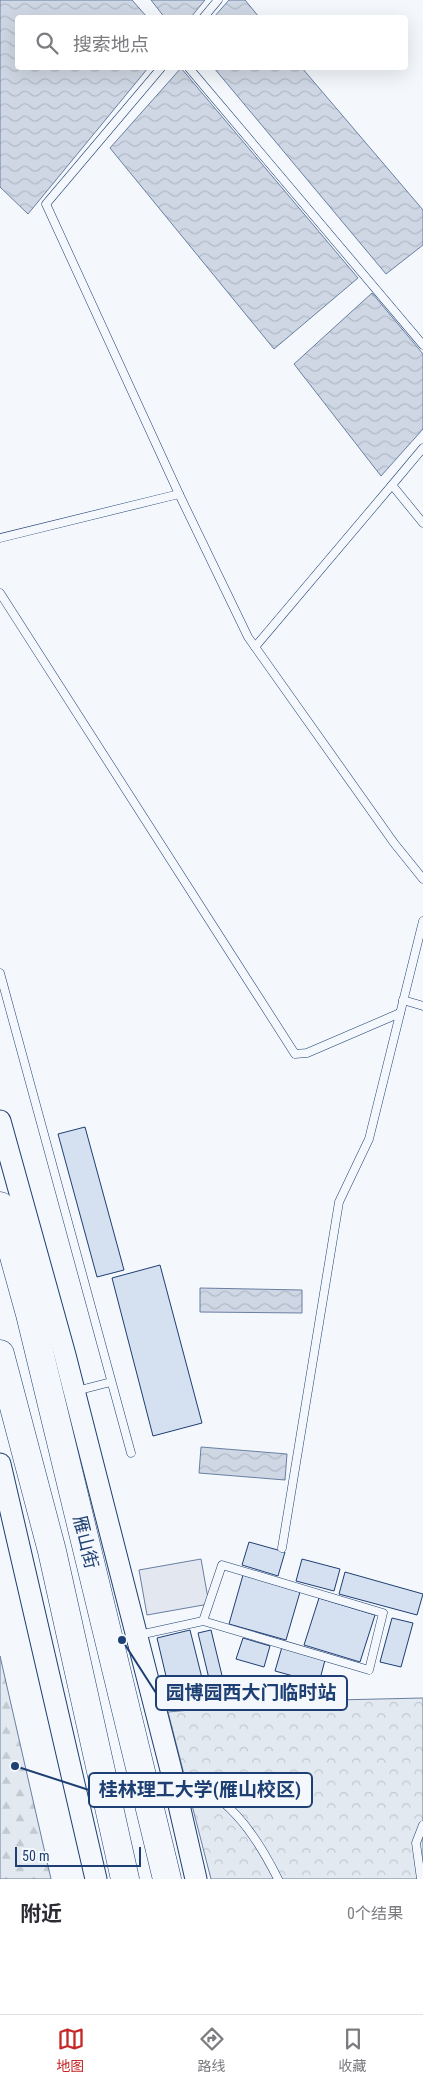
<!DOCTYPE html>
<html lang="zh">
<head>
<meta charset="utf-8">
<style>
  body { margin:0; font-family:"Roboto Condensed","Noto Sans SC",sans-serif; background:#f7f7f7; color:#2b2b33 }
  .scale { position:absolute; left:15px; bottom:12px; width:126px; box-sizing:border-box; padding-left:5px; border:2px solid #1d3f73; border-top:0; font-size:14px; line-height:18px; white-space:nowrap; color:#1d3f73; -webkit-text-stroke:4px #f4f7fb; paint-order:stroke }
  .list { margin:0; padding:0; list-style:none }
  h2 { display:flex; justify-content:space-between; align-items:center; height:65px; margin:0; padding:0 20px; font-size:21px }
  h2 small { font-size:16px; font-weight:400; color:#7c7c81 }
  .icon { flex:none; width:28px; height:28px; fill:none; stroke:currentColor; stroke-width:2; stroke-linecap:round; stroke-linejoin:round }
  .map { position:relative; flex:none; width:423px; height:1879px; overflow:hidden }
  .search { position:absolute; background:#fff; box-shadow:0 5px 20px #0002; left:15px; right:15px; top:15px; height:55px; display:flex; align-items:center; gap:12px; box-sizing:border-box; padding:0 18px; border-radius:5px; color:#7c7c81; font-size:19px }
  .sheet { height:135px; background:#fff }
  nav { display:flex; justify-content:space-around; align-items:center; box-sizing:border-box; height:70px; border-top:1px solid #e1e1e2; background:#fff; font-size:14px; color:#7c7c81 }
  nav a { display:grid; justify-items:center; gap:2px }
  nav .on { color:#c62828 }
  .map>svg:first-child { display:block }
</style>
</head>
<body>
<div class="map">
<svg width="423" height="1879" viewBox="0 0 423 1879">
  <defs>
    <pattern id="forest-firs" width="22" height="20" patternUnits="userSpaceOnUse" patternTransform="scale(1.25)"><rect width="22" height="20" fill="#e3e9f0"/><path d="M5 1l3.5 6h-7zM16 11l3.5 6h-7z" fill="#c2c9d1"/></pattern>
    <pattern id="park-crowns" width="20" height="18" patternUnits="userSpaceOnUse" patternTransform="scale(1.25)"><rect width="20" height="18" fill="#e3e9f0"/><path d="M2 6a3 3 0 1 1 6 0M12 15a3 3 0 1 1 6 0" fill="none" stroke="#c2c9d1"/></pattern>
    <pattern id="water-waves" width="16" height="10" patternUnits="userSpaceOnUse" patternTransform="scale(1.25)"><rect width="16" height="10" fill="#cfd7e4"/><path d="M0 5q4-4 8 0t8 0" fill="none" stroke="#b1bac7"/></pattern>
  </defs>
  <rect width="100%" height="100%" fill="#f4f7fb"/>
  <!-- forest -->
  <path fill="url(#forest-firs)" stroke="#687fa3" d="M 0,1656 L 51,1879 L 0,1879 Z"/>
  <!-- park -->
  <path fill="url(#park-crowns)" stroke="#687fa3" d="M 423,1698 L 423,1879 L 211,1879 L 168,1712 L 291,1701 Z"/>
  <!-- parking -->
  <path fill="#e3e8f0" stroke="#687fa3" d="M 201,1559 L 209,1604 L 147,1615 L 139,1570 Z"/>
  <!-- water -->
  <g fill="url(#water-waves)" stroke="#687fa3">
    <path d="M 0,0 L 132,0 L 147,17 L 18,18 L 18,68 L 148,68 L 28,214 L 0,187 Z"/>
    <path d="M 151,0 L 205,0 L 191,17 L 165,18 Z"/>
    <path d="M 229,0 L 245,0 L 259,17 L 214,17 Z"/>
    <path d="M 181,68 L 358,278 L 274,349 L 110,148 Z"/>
    <path d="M 214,68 L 302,68 L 423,210 L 423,245 L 386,274 Z"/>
    <path d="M 372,293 L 423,354 L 423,429 L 381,476 L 294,364 Z"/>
    <path d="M 200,1288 L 302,1290 L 302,1313 L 200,1312 Z"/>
    <path d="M 201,1447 L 287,1454 L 285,1480 L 199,1473 Z"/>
  </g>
  <!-- building -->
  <g fill="#d5e0f0" stroke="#1d3f73">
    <path d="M 85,1127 L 124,1270 L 97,1277 L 58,1134 Z"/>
    <path d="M 160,1265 L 202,1423 L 153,1436 L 112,1278 Z"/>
    <path d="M 249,1542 L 285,1552 L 278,1576 L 242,1565 Z"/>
    <path d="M 302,1559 L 340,1569 L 334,1591 L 296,1581 Z"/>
    <path d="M 345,1572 L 423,1594 L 417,1615 L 339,1594 Z"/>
    <path d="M 243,1575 L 300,1592 L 286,1640 L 229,1624 Z"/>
    <path d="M 319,1598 L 375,1615 L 360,1662 L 304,1645 Z"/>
    <path d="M 392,1618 L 413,1623 L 401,1667 L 380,1662 Z"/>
    <path d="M 190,1630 L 208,1702 L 174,1710 L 157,1638 Z"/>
    <path d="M 211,1630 L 225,1688 L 212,1691 L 198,1633 Z"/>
    <path d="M 243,1638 L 270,1646 L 264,1667 L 236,1659 Z"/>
    <path d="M 282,1647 L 325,1660 L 319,1683 L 275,1671 Z"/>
  </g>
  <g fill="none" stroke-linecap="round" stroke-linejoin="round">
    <defs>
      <g id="lane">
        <path d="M 203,18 L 218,0"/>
        <path d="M 189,68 L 423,345"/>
        <path d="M 392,485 L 423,448"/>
        <path d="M 179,494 L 248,637 L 394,843 L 423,879"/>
        <path d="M 0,538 L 179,494 L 46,204 L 161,68"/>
        <path d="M 0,593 L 295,1054 L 307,1053 L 400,1013"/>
        <path d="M 255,647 L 392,485 L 423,523"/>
        <path d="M 0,973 L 131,1453"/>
        <path d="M 403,1000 L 423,1006"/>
        <path d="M 76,1391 L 111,1382"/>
        <path d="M 282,1548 L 339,1202 L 369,1139 L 423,921"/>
        <path d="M 139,1635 L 203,1621 L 222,1565 L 383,1613 L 369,1670 L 203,1621"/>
        <path d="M 174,1774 C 226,1792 254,1831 278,1879"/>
        <path d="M 421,1879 L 416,1843 L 423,1825"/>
      </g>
      <g id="secondary">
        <path d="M 0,1121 L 65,1355 L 171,1770 L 196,1879"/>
        <path d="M 0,1464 L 96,1879"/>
      </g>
      <g id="highway">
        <path d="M 0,1206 L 30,1314 L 167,1879"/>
        <path d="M 0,1354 L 52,1551 L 125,1879"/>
      </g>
    </defs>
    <!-- lane casing -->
    <use href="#lane" stroke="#1d3f73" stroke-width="9"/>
    <!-- secondary casing -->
    <use href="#secondary" stroke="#1d3f73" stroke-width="23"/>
    <!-- highway casing -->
    <use href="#highway" stroke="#1d3f73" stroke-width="29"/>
    <!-- lane -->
    <use href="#lane" stroke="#f4f7fb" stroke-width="8"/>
    <!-- secondary -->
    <use href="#secondary" stroke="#f4f7fb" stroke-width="21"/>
    <!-- highway -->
    <use href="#highway" stroke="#f4f7fb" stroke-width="28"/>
  </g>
  <g text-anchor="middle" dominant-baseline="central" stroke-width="4" stroke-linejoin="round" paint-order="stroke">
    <!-- street labels -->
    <g font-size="18" fill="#1d3f73" stroke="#f4f7fb">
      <text transform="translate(86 1542) rotate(76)">雁山街</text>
    </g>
  </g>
  <!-- callouts -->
  <path fill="none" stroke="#1d3f73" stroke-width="2" d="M122 1640L156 1693M15 1766L89 1790"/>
  <g fill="#1d3f73" stroke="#f4f7fb" stroke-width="2">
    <circle cx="122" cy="1640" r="5"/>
    <circle cx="15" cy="1766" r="5"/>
  </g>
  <g fill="#f4f7fb" stroke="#1d3f73" stroke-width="2">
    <rect x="156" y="1676" width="191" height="34" rx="5"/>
    <rect x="89" y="1773" width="223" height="34" rx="5"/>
  </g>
  <g font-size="19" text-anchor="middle" font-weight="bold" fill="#1d3f73">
    <text x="251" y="1699">园博园西大门临时站</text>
    <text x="200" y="1796">桂林理工大学(雁山校区)</text>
  </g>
</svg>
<div class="scale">50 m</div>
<div class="search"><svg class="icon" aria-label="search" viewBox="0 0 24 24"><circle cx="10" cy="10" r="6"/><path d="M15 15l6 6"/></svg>搜索地点</div>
</div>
<section class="sheet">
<h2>附近<small>0个结果</small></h2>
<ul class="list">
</ul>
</section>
<nav>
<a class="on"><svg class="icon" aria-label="map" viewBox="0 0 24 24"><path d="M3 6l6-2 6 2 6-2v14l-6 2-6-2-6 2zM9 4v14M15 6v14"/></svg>地图</a>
<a><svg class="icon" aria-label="directions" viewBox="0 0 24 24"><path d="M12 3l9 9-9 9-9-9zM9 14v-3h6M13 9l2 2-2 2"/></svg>路线</a>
<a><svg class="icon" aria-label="saved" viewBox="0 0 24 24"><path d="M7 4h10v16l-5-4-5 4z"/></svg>收藏</a>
</nav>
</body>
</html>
